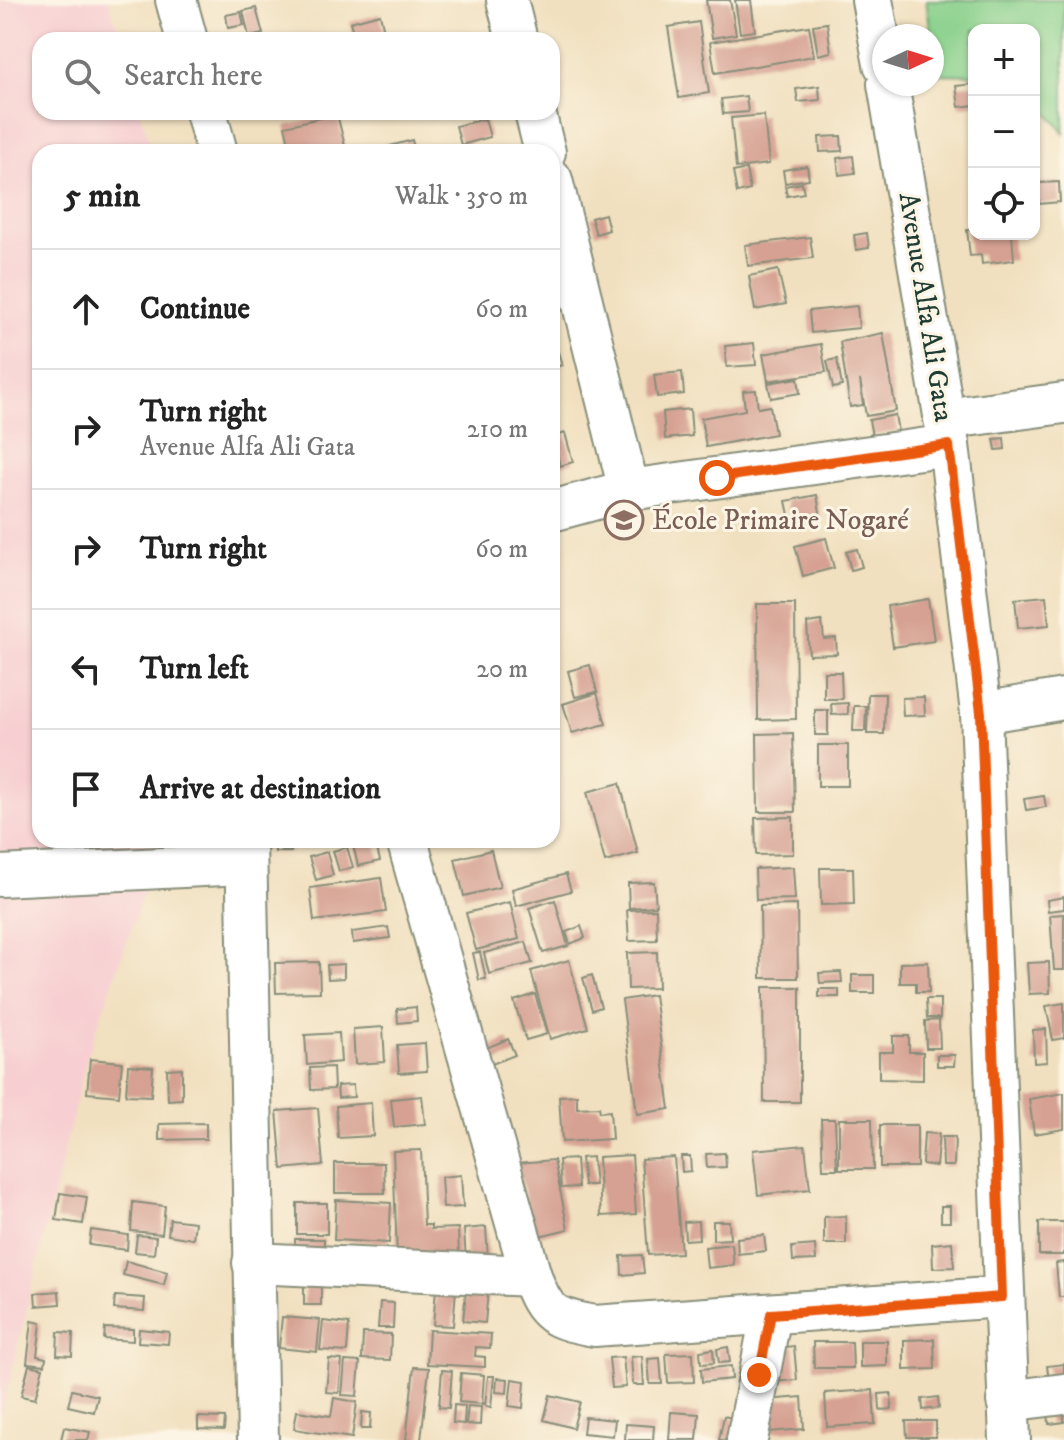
<!DOCTYPE html>
<html lang="en">
<head>
<meta charset="utf-8">
<style>
  body { margin:0; font-family:"IM FELL DW Pica",serif; background:#f6f6f6; color:#222 }
  .controls { position:absolute; right:24px; top:24px; display:grid; overflow:hidden; border-radius:16px; box-shadow:0 2px 6px #0004 }
  .controls button { width:72px; height:72px; display:grid; place-items:center; padding:0; border:0; border-bottom:2px solid #e0e0e0; background:#fff; color:#222; font:40px sans-serif }
  .compass { position:absolute; left:872px; top:24px; width:72px; height:72px; border-radius:50%; background:#fff; box-shadow:0 2px 6px #0004; rotate:86deg }
  .stop { position:absolute; width:24px; height:24px; margin:-18px; border:6px solid #ea580c; border-radius:50%; background:#fff }
  .stop.end { background:#ea580c; border-color:#fff; box-shadow:0 2px 8px #0008 }
  .list { margin:0; padding:0; list-style:none }
  h2 { display:flex; justify-content:space-between; align-items:center; height:104px; margin:0; padding:0 32px; font-size:34px }
  h2 small { font-size:26px; font-weight:400; color:#767676 }
  .list li { display:grid; grid-template-columns:52px 1fr auto; gap:24px; align-items:center; box-sizing:border-box; height:120px; padding:0 32px; border-top:2px solid #e0e0e0 }
  .list b { display:block; font-size:30px; white-space:nowrap }
  .list p { margin:0; font-size:26px; white-space:nowrap; color:#767676 }
  .list em { font-size:26px; font-style:normal; color:#767676 }
  .icon { flex:none; width:44px; height:44px; fill:none; stroke:currentColor; stroke-width:2; stroke-linecap:round; stroke-linejoin:round }
  .map { position:relative; flex:none; width:1064px; height:1440px; overflow:hidden }
  .search { position:absolute; background:#fff; box-shadow:0 2px 6px #0004; left:32px; top:32px; width:528px; height:88px; display:flex; align-items:center; gap:20px; box-sizing:border-box; padding:0 28px; border-radius:24px; color:#767676; font-size:30px }
  .panel { position:absolute; background:#fff; box-shadow:0 2px 6px #0004; left:32px; top:144px; width:528px; height:704px; border-radius:24px }
  .map>svg:first-child { display:block }
</style>
</head>
<body>
<div class="map">
<svg width="1064" height="1440" viewBox="0 0 1064 1440">
  <rect width="100%" height="100%" fill="#fcf5e5"/>
  <filter id="ink" filterUnits="userSpaceOnUse"><feTurbulence type="fractalNoise" baseFrequency=".0125" numOctaves="2"/><feDisplacementMap in="SourceGraphic" scale="16" xChannelSelector="R" yChannelSelector="G"/><feConvolveMatrix kernelMatrix="1 2 1 2 8 2 1 2 1" color-interpolation-filters="sRGB"/></filter>
  <filter id="wash" filterUnits="userSpaceOnUse"><feTurbulence type="fractalNoise" baseFrequency=".006" numOctaves="4" result="noise"/><feDisplacementMap in="SourceGraphic" scale="32" xChannelSelector="R" yChannelSelector="G"/><feGaussianBlur stdDeviation="1.8" result="paint"/><feColorMatrix in="noise" values="0 0 0 0 0 0 0 0 0 0 0 0 0 0 0 0 0 1.4 0 .05"/><feComposite in="paint" operator="in"/></filter>
  <g filter="url(#wash)">
    <rect width="100%" height="100%" fill="#f1e0bf"/>
    <!-- built -->
    <path fill="#f7cfd2" d="M 0,0 L 109,0 L 120,40 L 40,40 L 40,112 L 140,112 L 152,152 L 40,152 L 40,840 L 177,840 L 144,891 L 87,1057 L 0,1420 Z"/>
    <!-- green -->
    <path fill="#89d08c" stroke="#548660" stroke-width="2" d="M 926,0 L 1064,0 L 1064,133 L 1034,96 L 1034,30 L 974,30 L 974,75 L 937,74 Z"/>
    <g id="blocks">
      <!-- building -->
      <g fill="#d6a193">
        <path d="M 706,0 L 730,0 L 736,34 L 712,38 Z"/>
        <path d="M 735,0 L 751,0 L 755,31 L 740,33 Z"/>
        <path d="M 256,8 L 263,34 L 249,37 L 243,11 Z"/>
        <path d="M 241,12 L 244,25 L 228,28 L 226,15 Z"/>
        <path d="M 380,14 L 386,40 L 355,40 L 350,22 Z"/>
        <path d="M 699,22 L 709,93 L 679,98 L 668,27 Z"/>
        <path d="M 827,23 L 831,52 L 818,55 L 813,25 Z"/>
        <path d="M 809,26 L 814,56 L 715,73 L 710,42 Z"/>
        <path d="M 974,84 L 974,105 L 959,107 L 956,86 Z"/>
        <path d="M 819,86 L 820,100 L 798,102 L 796,89 Z"/>
        <path d="M 746,96 L 748,112 L 723,114 L 721,99 Z"/>
        <path d="M 337,114 L 346,150 L 291,152 L 285,126 Z"/>
        <path d="M 764,115 L 769,164 L 736,168 L 731,118 Z"/>
        <path d="M 485,119 L 490,137 L 461,145 L 456,126 Z"/>
        <path d="M 841,136 L 842,151 L 820,152 L 819,137 Z"/>
        <path d="M 412,140 L 415,152 L 384,152 L 383,148 Z"/>
        <path d="M 853,156 L 855,173 L 839,175 L 837,158 Z"/>
        <path d="M 807,166 L 809,179 L 785,183 L 783,170 Z"/>
        <path d="M 746,169 L 750,190 L 737,193 L 733,172 Z"/>
        <path d="M 1059,182 L 1060,202 L 1039,204 L 1038,183 Z"/>
        <path d="M 802,183 L 804,193 L 787,196 L 785,186 Z"/>
        <path d="M 605,214 L 609,230 L 596,234 L 591,218 Z"/>
        <path d="M 967,230 L 974,230 L 974,234 L 1012,235 L 1014,260 L 982,264 L 981,255 L 970,256 Z"/>
        <path d="M 867,233 L 869,248 L 856,250 L 854,235 Z"/>
        <path d="M 810,237 L 813,258 L 748,266 L 745,245 Z"/>
        <path d="M 778,270 L 786,304 L 755,310 L 749,276 Z"/>
        <path d="M 857,306 L 859,328 L 811,333 L 809,311 Z"/>
        <path d="M 883,333 L 896,411 L 866,416 L 860,380 L 863,405 L 850,407 L 840,342 Z"/>
        <path d="M 754,343 L 756,365 L 727,367 L 725,346 Z"/>
        <path d="M 821,344 L 826,372 L 768,381 L 763,354 Z"/>
        <path d="M 558,352 L 562,365 L 552,368 L 552,353 Z"/>
        <path d="M 837,359 L 842,386 L 833,388 L 827,361 Z"/>
        <path d="M 682,372 L 684,394 L 657,397 L 654,375 Z"/>
        <path d="M 798,378 L 800,393 L 771,398 L 768,383 Z"/>
        <path d="M 756,390 L 758,408 L 770,406 L 775,434 L 706,447 L 701,418 L 745,410 L 743,391 Z"/>
        <path d="M 690,409 L 692,436 L 665,439 L 663,412 Z"/>
        <path d="M 895,415 L 898,431 L 872,436 L 869,420 Z"/>
        <path d="M 565,433 L 573,462 L 560,466 L 552,437 Z"/>
        <path d="M 1004,438 L 1005,449 L 996,450 L 994,439 Z"/>
        <path d="M 817,495 L 821,518 L 791,524 L 786,501 Z"/>
        <path d="M 826,538 L 834,568 L 803,576 L 795,546 Z"/>
        <path d="M 857,549 L 862,567 L 851,570 L 846,552 Z"/>
        <path d="M 1046,596 L 1049,625 L 1018,628 L 1015,599 Z"/>
        <path d="M 928,599 L 934,641 L 893,647 L 887,606 Z"/>
        <path d="M 757,604 L 795,604 L 796,719 L 758,720 Z"/>
        <path d="M 822,621 L 824,639 L 836,638 L 837,654 L 809,655 L 807,623 Z"/>
        <path d="M 590,665 L 597,692 L 575,697 L 568,671 Z"/>
        <path d="M 824,672 L 841,672 L 842,699 L 824,699 Z"/>
        <path d="M 597,693 L 606,724 L 572,733 L 563,704 Z"/>
        <path d="M 868,694 L 885,694 L 884,734 L 867,734 Z"/>
        <path d="M 924,697 L 925,715 L 903,716 L 902,698 Z"/>
        <path d="M 848,703 L 848,714 L 832,715 L 831,704 Z"/>
        <path d="M 854,706 L 866,706 L 865,731 L 853,731 Z"/>
        <rect x="815" y="710" width="13" height="25"/>
        <path d="M 793,733 L 795,812 L 758,812 L 757,734 Z"/>
        <rect x="818" y="745" width="30" height="41"/>
        <path d="M 620,783 L 638,853 L 605,862 L 587,792 Z"/>
        <path d="M 1044,796 L 1046,807 L 1026,810 L 1024,799 Z"/>
        <path d="M 793,817 L 793,854 L 756,855 L 755,818 Z"/>
        <path d="M 274,840 L 290,840 L 291,852 L 275,852 Z"/>
        <path d="M 375,840 L 380,861 L 358,866 L 353,845 Z"/>
        <path d="M 347,847 L 353,867 L 339,871 L 333,851 Z"/>
        <path d="M 491,850 L 500,887 L 464,896 L 455,859 Z"/>
        <path d="M 327,852 L 333,875 L 316,880 L 309,857 Z"/>
        <path d="M 793,867 L 795,899 L 756,900 L 755,869 Z"/>
        <path d="M 820,868 L 853,868 L 854,904 L 821,905 Z"/>
        <path d="M 566,874 L 571,891 L 516,906 L 512,889 Z"/>
        <path d="M 381,878 L 386,912 L 314,921 L 310,888 Z"/>
        <path d="M 654,882 L 656,906 L 629,908 L 628,883 Z"/>
        <path d="M 1064,897 L 1064,909 L 1048,911 L 1047,900 Z"/>
        <path d="M 555,900 L 568,946 L 543,953 L 529,908 Z"/>
        <path d="M 510,902 L 519,939 L 476,950 L 466,913 Z"/>
        <path d="M 797,905 L 798,978 L 761,978 L 760,906 Z"/>
        <path d="M 656,909 L 657,940 L 629,941 L 627,910 Z"/>
        <path d="M 1064,914 L 1064,970 L 1054,970 L 1050,915 Z"/>
        <path d="M 581,926 L 585,938 L 570,944 L 566,932 Z"/>
        <path d="M 388,927 L 390,938 L 353,943 L 352,932 Z"/>
        <path d="M 526,942 L 532,963 L 489,974 L 484,953 Z"/>
        <path d="M 480,952 L 486,979 L 479,980 L 473,953 Z"/>
        <path d="M 657,952 L 658,988 L 628,989 L 627,953 Z"/>
        <path d="M 569,960 L 588,1028 L 550,1039 L 531,971 Z"/>
        <path d="M 319,962 L 320,992 L 276,993 L 275,963 Z"/>
        <path d="M 928,962 L 929,992 L 916,992 L 916,983 L 900,983 L 900,963 Z"/>
        <path d="M 1049,962 L 1050,993 L 1029,994 L 1027,963 Z"/>
        <path d="M 344,964 L 344,978 L 328,979 L 327,965 Z"/>
        <path d="M 841,972 L 842,982 L 820,983 L 819,973 Z"/>
        <path d="M 592,975 L 601,1007 L 592,1010 L 583,978 Z"/>
        <rect x="852" y="975" width="22" height="18"/>
        <path d="M 763,987 L 800,987 L 800,1102 L 764,1102 Z"/>
        <rect x="819" y="989" width="20" height="8"/>
        <path d="M 535,994 L 547,1034 L 526,1040 L 514,1001 Z"/>
        <path d="M 654,995 L 670,1109 L 637,1114 L 622,1000 Z"/>
        <path d="M 926,999 L 940,999 L 940,1018 L 927,1018 Z"/>
        <path d="M 1064,1003 L 1064,1038 L 1053,1040 L 1046,1006 Z"/>
        <path d="M 416,1007 L 417,1021 L 398,1023 L 397,1009 Z"/>
        <path d="M 939,1020 L 940,1048 L 926,1048 L 925,1021 Z"/>
        <path d="M 383,1027 L 385,1062 L 355,1064 L 353,1029 Z"/>
        <path d="M 1046,1029 L 1047,1062 L 1034,1063 L 1033,1030 Z"/>
        <path d="M 339,1033 L 341,1062 L 307,1065 L 305,1035 Z"/>
        <path d="M 893,1036 L 909,1036 L 909,1052 L 923,1052 L 923,1080 L 879,1079 L 879,1052 L 893,1052 Z"/>
        <path d="M 508,1039 L 515,1055 L 492,1064 L 486,1048 Z"/>
        <path d="M 425,1043 L 427,1071 L 399,1073 L 397,1045 Z"/>
        <path d="M 937,1055 L 955,1055 L 954,1066 L 937,1066 Z"/>
        <path d="M 90,1059 L 122,1062 L 119,1096 L 87,1093 Z"/>
        <path d="M 128,1065 L 153,1067 L 151,1096 L 126,1095 Z"/>
        <path d="M 333,1067 L 334,1089 L 311,1090 L 310,1068 Z"/>
        <path d="M 182,1068 L 182,1099 L 168,1100 L 167,1069 Z"/>
        <path d="M 353,1085 L 354,1097 L 338,1098 L 337,1086 Z"/>
        <path d="M 1064,1093 L 1064,1129 L 1034,1134 L 1029,1099 Z"/>
        <path d="M 577,1095 L 577,1108 L 599,1107 L 600,1112 L 610,1111 L 612,1139 L 562,1142 L 559,1096 Z"/>
        <path d="M 422,1096 L 425,1124 L 394,1127 L 391,1099 Z"/>
        <path d="M 371,1103 L 373,1136 L 338,1138 L 336,1106 Z"/>
        <path d="M 318,1108 L 323,1165 L 282,1169 L 277,1111 Z"/>
        <path d="M 821,1119 L 835,1119 L 837,1169 L 823,1169 Z"/>
        <path d="M 839,1119 L 872,1119 L 873,1169 L 839,1169 Z"/>
        <path d="M 206,1123 L 206,1139 L 159,1140 L 159,1124 Z"/>
        <rect x="880" y="1125" width="37" height="42"/>
        <path d="M 924,1133 L 939,1134 L 936,1166 L 922,1164 Z"/>
        <path d="M 942,1137 L 955,1137 L 954,1166 L 943,1166 Z"/>
        <path d="M 805,1145 L 810,1189 L 758,1195 L 753,1150 Z"/>
        <path d="M 421,1150 L 424,1225 L 431,1225 L 431,1229 L 458,1228 L 459,1259 L 397,1257 L 393,1151 Z"/>
        <path d="M 725,1153 L 726,1167 L 707,1168 L 706,1154 Z"/>
        <path d="M 632,1155 L 636,1214 L 601,1216 L 598,1157 Z"/>
        <path d="M 681,1156 L 690,1156 L 691,1171 L 682,1172 Z"/>
        <path d="M 592,1157 L 595,1185 L 584,1185 L 581,1158 Z"/>
        <path d="M 674,1157 L 681,1253 L 648,1255 L 641,1159 Z"/>
        <path d="M 576,1159 L 578,1187 L 561,1188 L 559,1160 Z"/>
        <path d="M 554,1160 L 568,1229 L 535,1237 L 517,1163 Z"/>
        <path d="M 335,1163 L 384,1163 L 385,1193 L 335,1193 Z"/>
        <path d="M 461,1175 L 463,1207 L 443,1208 L 441,1177 Z"/>
        <path d="M 60,1193 L 87,1197 L 83,1224 L 56,1220 Z"/>
        <path d="M 336,1200 L 391,1203 L 389,1243 L 334,1240 Z"/>
        <path d="M 133,1202 L 165,1206 L 162,1234 L 131,1231 Z"/>
        <rect x="297" y="1203" width="30" height="31"/>
        <rect x="941" y="1206" width="9" height="16"/>
        <path d="M 846,1216 L 846,1244 L 824,1244 L 824,1217 Z"/>
        <path d="M 170,1219 L 195,1222 L 193,1239 L 168,1235 Z"/>
        <path d="M 698,1221 L 699,1239 L 685,1240 L 684,1222 Z"/>
        <path d="M 713,1221 L 729,1221 L 730,1239 L 713,1240 Z"/>
        <rect x="1039" y="1222" width="25" height="33"/>
        <path d="M 486,1227 L 488,1260 L 466,1261 L 464,1229 Z"/>
        <path d="M 91,1230 L 128,1235 L 127,1250 L 89,1245 Z"/>
        <path d="M 137,1235 L 156,1237 L 154,1254 L 135,1252 Z"/>
        <path d="M 764,1235 L 766,1251 L 738,1254 L 737,1238 Z"/>
        <rect x="295" y="1239" width="29" height="12"/>
        <path d="M 952,1242 L 954,1267 L 933,1268 L 932,1244 Z"/>
        <path d="M 732,1244 L 734,1265 L 707,1268 L 705,1247 Z"/>
        <path d="M 815,1245 L 816,1260 L 793,1261 L 792,1247 Z"/>
        <path d="M 642,1255 L 644,1273 L 622,1275 L 621,1256 Z"/>
        <path d="M 126,1261 L 167,1272 L 164,1285 L 123,1275 Z"/>
        <path d="M 1064,1262 L 1064,1297 L 1059,1297 L 1056,1263 Z"/>
        <rect x="304" y="1273" width="17" height="32"/>
        <path d="M 436,1289 L 456,1290 L 453,1326 L 433,1325 Z"/>
        <path d="M 466,1290 L 488,1292 L 485,1323 L 463,1321 Z"/>
        <path d="M 59,1291 L 60,1304 L 36,1306 L 35,1293 Z"/>
        <path d="M 115,1296 L 145,1298 L 144,1311 L 114,1309 Z"/>
        <path d="M 380,1302 L 394,1303 L 393,1328 L 378,1328 Z"/>
        <path d="M 282,1317 L 320,1320 L 317,1352 L 279,1348 Z"/>
        <path d="M 32,1321 L 41,1323 L 37,1356 L 46,1358 L 45,1365 L 27,1363 Z"/>
        <path d="M 323,1321 L 349,1324 L 347,1352 L 320,1350 Z"/>
        <path d="M 105,1328 L 133,1329 L 133,1341 L 104,1339 Z"/>
        <path d="M 139,1329 L 169,1332 L 168,1344 L 138,1342 Z"/>
        <path d="M 429,1330 L 491,1334 L 490,1348 L 476,1347 L 475,1356 L 485,1357 L 485,1367 L 427,1364 Z"/>
        <path d="M 58,1332 L 73,1333 L 72,1356 L 57,1355 Z"/>
        <path d="M 363,1333 L 391,1334 L 390,1360 L 362,1359 Z"/>
        <path d="M 934,1339 L 935,1369 L 904,1370 L 904,1340 Z"/>
        <path d="M 860,1341 L 887,1341 L 887,1366 L 860,1367 Z"/>
        <path d="M 813,1342 L 852,1342 L 853,1368 L 814,1368 Z"/>
        <path d="M 794,1346 L 797,1380 L 769,1382 L 767,1349 Z"/>
        <path d="M 728,1347 L 730,1362 L 719,1363 L 717,1349 Z"/>
        <path d="M 713,1349 L 714,1363 L 701,1364 L 700,1351 Z"/>
        <path d="M 693,1353 L 694,1382 L 668,1383 L 666,1354 Z"/>
        <path d="M 642,1356 L 644,1385 L 633,1385 L 631,1357 Z"/>
        <path d="M 623,1357 L 626,1387 L 612,1388 L 609,1358 Z"/>
        <path d="M 660,1358 L 662,1384 L 650,1384 L 648,1359 Z"/>
        <path d="M 329,1359 L 342,1360 L 339,1393 L 326,1392 Z"/>
        <path d="M 345,1361 L 360,1362 L 357,1396 L 342,1395 Z"/>
        <path d="M 1064,1364 L 1064,1379 L 1049,1381 L 1047,1366 Z"/>
        <path d="M 29,1365 L 43,1368 L 35,1399 L 21,1396 Z"/>
        <path d="M 731,1366 L 732,1379 L 702,1382 L 701,1369 Z"/>
        <path d="M 414,1367 L 429,1368 L 421,1440 L 406,1440 Z"/>
        <path d="M 442,1370 L 452,1371 L 449,1408 L 439,1407 Z"/>
        <path d="M 461,1373 L 484,1375 L 482,1404 L 459,1402 Z"/>
        <path d="M 488,1376 L 494,1376 L 491,1407 L 485,1406 Z"/>
        <path d="M 497,1378 L 508,1379 L 507,1393 L 496,1392 Z"/>
        <path d="M 512,1379 L 525,1381 L 523,1408 L 509,1406 Z"/>
        <path d="M 72,1390 L 98,1396 L 94,1412 L 68,1406 Z"/>
        <path d="M 873,1390 L 875,1424 L 827,1427 L 825,1393 Z"/>
        <path d="M 891,1393 L 892,1409 L 880,1410 L 879,1394 Z"/>
        <path d="M 550,1395 L 580,1402 L 573,1428 L 544,1420 Z"/>
        <path d="M 802,1397 L 804,1429 L 769,1432 L 766,1400 Z"/>
        <path d="M 938,1397 L 939,1408 L 923,1410 L 922,1399 Z"/>
        <path d="M 334,1398 L 357,1402 L 352,1438 L 294,1429 L 297,1411 L 331,1416 Z"/>
        <path d="M 454,1405 L 465,1406 L 464,1424 L 453,1423 Z"/>
        <path d="M 468,1406 L 481,1407 L 480,1425 L 466,1424 Z"/>
        <path d="M 1064,1408 L 1064,1422 L 1049,1424 L 1048,1410 Z"/>
        <path d="M 362,1412 L 371,1413 L 370,1429 L 361,1429 Z"/>
        <path d="M 671,1412 L 699,1414 L 697,1440 L 669,1440 Z"/>
        <path d="M 724,1416 L 739,1420 L 735,1440 L 719,1440 Z"/>
        <path d="M 198,1417 L 225,1418 L 224,1430 L 198,1429 Z"/>
        <path d="M 585,1417 L 615,1420 L 613,1436 L 583,1433 Z"/>
        <path d="M 906,1421 L 936,1421 L 936,1437 L 907,1437 Z"/>
        <path d="M 626,1424 L 654,1426 L 653,1440 L 625,1440 Z"/>
        <path d="M 64,1427 L 90,1432 L 88,1440 L 61,1440 Z"/>
      </g>
    </g>
  </g>
  <g filter="url(#ink)">
    <use href="#blocks" fill-opacity="0" stroke="#888e7a" stroke-width="2"/>
    <g fill="none" stroke-linecap="round" stroke-linejoin="round">
      <defs>
        <g id="minor">
          <path d="M 176,0 L 187,40"/>
          <path d="M 507,0 L 517,40"/>
          <path d="M 872,0 L 884,64"/>
          <path d="M 888,84 L 949,445 L 981,713 L 1010,1440"/>
          <path d="M 206,112 L 217,152"/>
          <path d="M 535,112 L 545,152"/>
          <path d="M 552,180 L 629,490"/>
          <path d="M 944,419 L 1064,403"/>
          <path d="M 552,511 L 629,490 L 949,445"/>
          <path d="M 981,713 L 1064,699"/>
          <path d="M 246,840 L 258,1440"/>
          <path d="M 407,840 L 531,1276 C 545,1316 554,1318 594,1326 L 1002,1297"/>
          <path d="M 0,876 L 244,864"/>
          <path d="M 253,1263 L 531,1276"/>
          <path d="M 1007,1401 L 1064,1394"/>
          <path d="M 747,1440 L 771,1314"/>
        </g>
      </defs>
      <!-- minor casing -->
      <use href="#minor" stroke="#888e7a" stroke-width="44"/>
      <!-- minor -->
      <use href="#minor" stroke="#fff" stroke-width="40"/>
    </g>
  </g>
  <g fill="none" stroke-linecap="round" stroke-linejoin="round" filter="url(#ink)">
    <!-- route -->
    <path stroke="#ea580c" stroke-width="10" d="M 717,478 L 949,445 L 981,713 L 1002,1297 L 771,1314 L 759,1375"/>
  </g>
  <!-- icons -->
  <defs>
    <symbol id="school-ring" viewBox="-11 -11 22 22"><circle r="9.5" fill="#fcf5e5" stroke="#8d6e63" stroke-width="1.5"/><path d="M0-5L7-2L0 1L-7-2ZM-4 1L0 2.5L4 1V4Q0 6-4 4Z" fill="#8d6e63"/></symbol>
  </defs>
  <g fill-rule="evenodd">
    <use href="#school-ring" x="602" y="498" width="44" height="44"/>
  </g>
  <g text-anchor="middle" dominant-baseline="central" stroke-width="6" stroke-linejoin="round" paint-order="stroke">
    <!-- street labels -->
    <g font-size="28" fill="#1f3d34" stroke="#fcf5e5">
      <text transform="translate(926 307) rotate(81)">Avenue Alfa Ali Gata</text>
    </g>
    <!-- education labels -->
    <g font-size="28" fill="#785e54" stroke="#fcf5e5" text-anchor="start">
      <text x="652" y="520">École Primaire Nogaré</text>
    </g>
  </g>
</svg>
<div class="controls">
<button>+</button>
<button>−</button>
<button><svg class="icon" aria-label="locate" viewBox="0 0 24 24"><circle cx="12" cy="12" r="6"/><path d="M12 2v4M12 18v4M2 12h4M18 12h4"/></svg></button>
</div>
<svg class="compass" viewBox="-18 -18 36 36"><path d="M0-13l5 13h-10z" fill="#e53935"/><path d="M0 13l5-13h-10z" fill="#767676"/></svg>
<div class="stop" style="left:717px;top:478px"></div>
<div class="stop end" style="left:759px;top:1375px"></div>
<div class="search"><svg class="icon" aria-label="search" viewBox="0 0 24 24"><circle cx="10" cy="10" r="6"/><path d="M15 15l6 6"/></svg>Search here</div>
<section class="panel">
<h2>5 min<small>Walk · 350 m</small></h2>
<ul class="list">
<li><svg class="icon" aria-label="ahead" viewBox="0 0 24 24"><path d="M12 20V5M6 11l6-6 6 6"/></svg><div><b>Continue</b></div><em>60 m</em></li>
<li><svg class="icon" aria-label="right" viewBox="0 0 24 24"><path d="M7 20v-9h11M14 6l5 5-5 5"/></svg><div><b>Turn right</b><p>Avenue Alfa Ali Gata</p></div><em>210 m</em></li>
<li><svg class="icon" aria-label="right" viewBox="0 0 24 24"><path d="M7 20v-9h11M14 6l5 5-5 5"/></svg><div><b>Turn right</b></div><em>60 m</em></li>
<li><svg class="icon" aria-label="left" viewBox="0 0 24 24"><path d="M17 20v-9H6M10 6l-5 5 5 5"/></svg><div><b>Turn left</b></div><em>20 m</em></li>
<li><svg class="icon" aria-label="arrive" viewBox="0 0 24 24"><path d="M6 21V4h12l-3 4 3 4H6"/></svg><div><b>Arrive at destination</b></div></li>
</ul>
</section>
</div>
</body>
</html>
